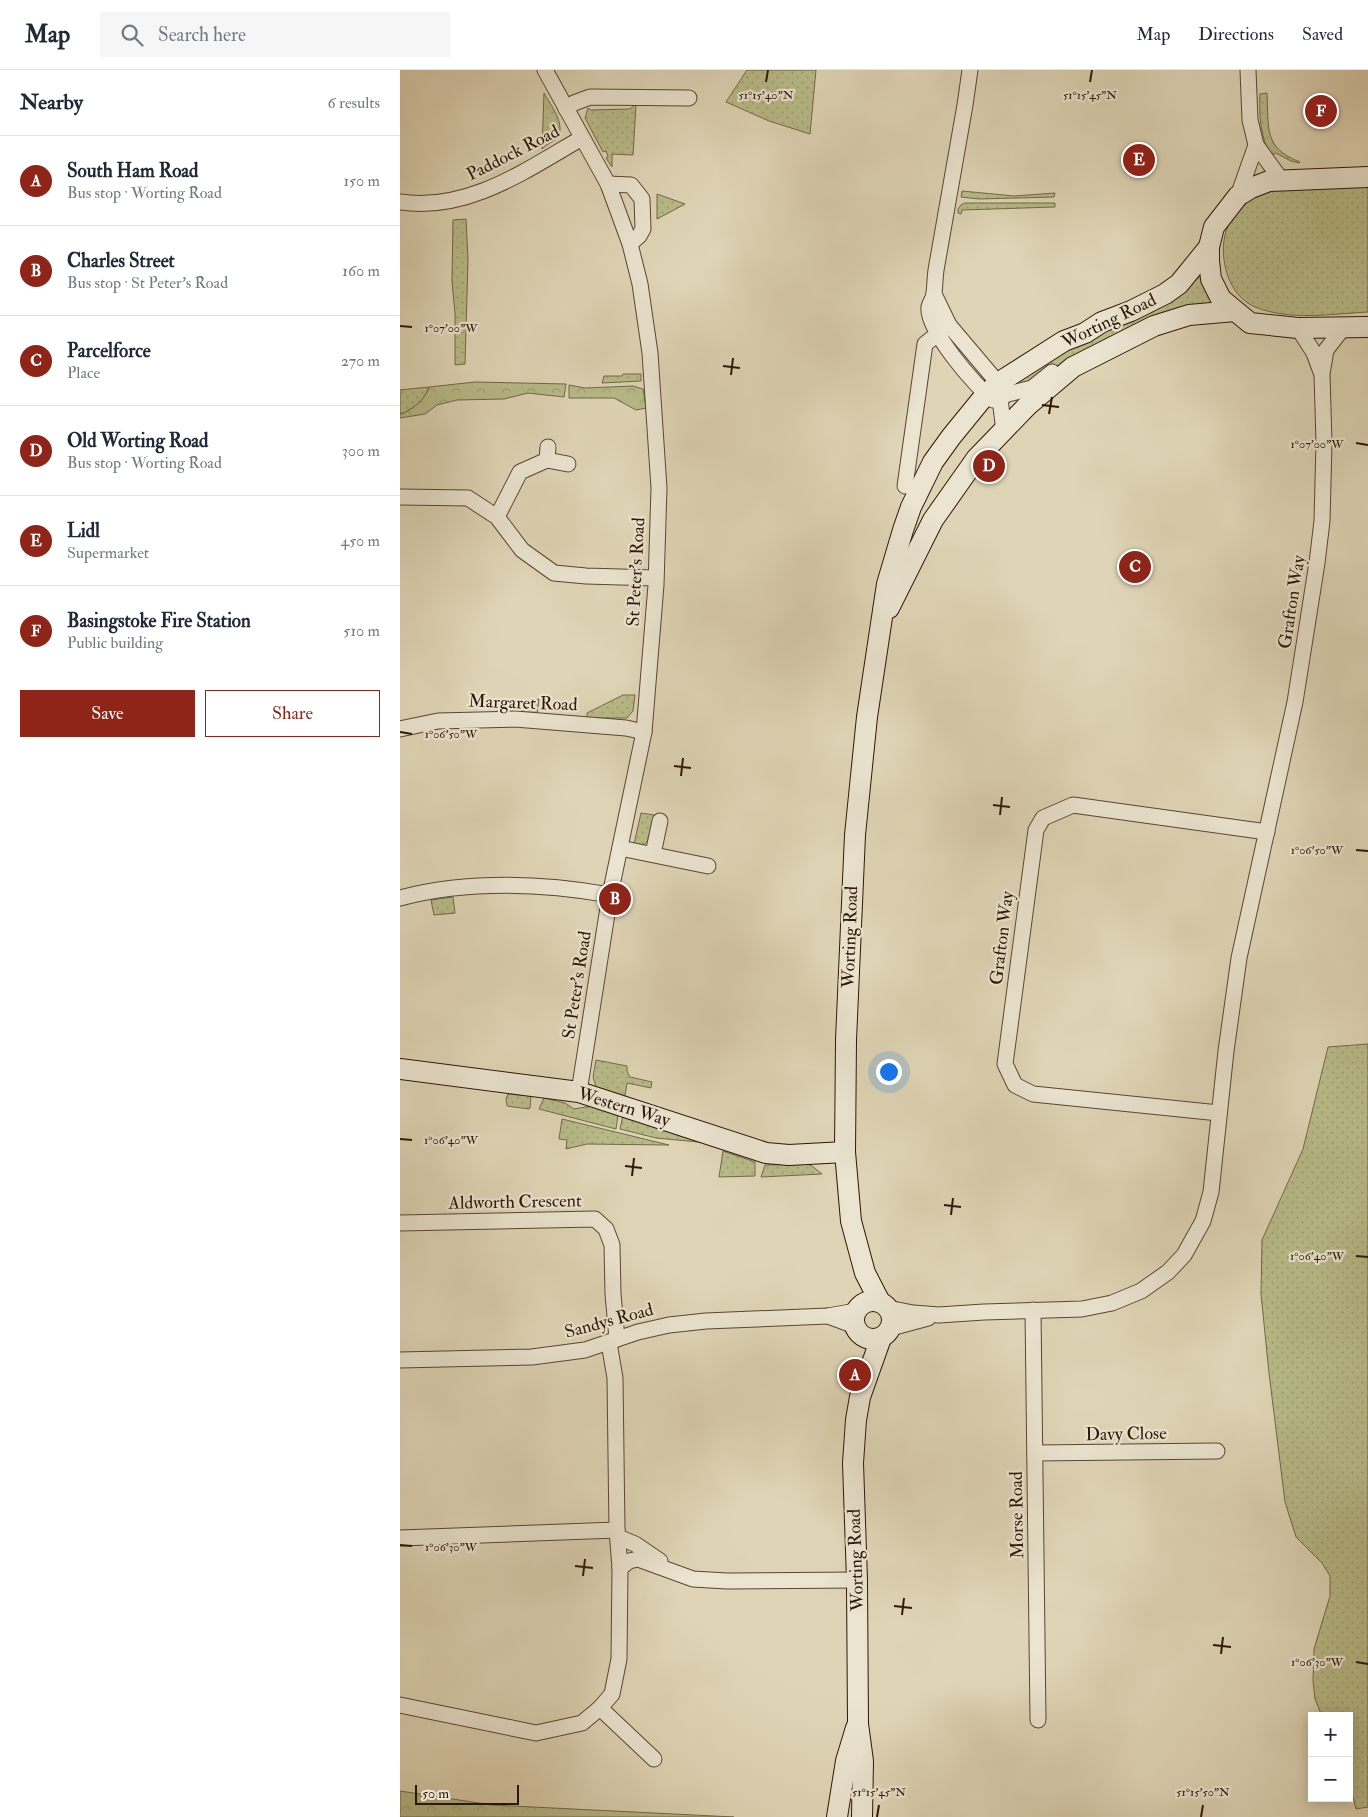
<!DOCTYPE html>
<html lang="en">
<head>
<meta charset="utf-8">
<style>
  body { margin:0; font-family:"IM FELL Double Pica",serif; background:#f6f6f7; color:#1f2937 }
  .controls { position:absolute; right:15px; bottom:15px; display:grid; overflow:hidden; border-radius:0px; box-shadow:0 2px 12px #0003 }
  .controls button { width:45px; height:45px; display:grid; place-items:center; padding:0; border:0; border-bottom:1px solid #e0e1e3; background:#fff; color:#1f2937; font:25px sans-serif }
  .scale { position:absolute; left:15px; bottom:12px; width:104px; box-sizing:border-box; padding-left:5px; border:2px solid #2d1705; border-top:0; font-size:14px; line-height:18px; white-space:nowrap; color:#2d1705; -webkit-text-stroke:4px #eae4d0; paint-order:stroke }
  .you { position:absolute; left:488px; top:1001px; width:18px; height:18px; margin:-12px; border:4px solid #fff; border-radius:50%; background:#1a73e8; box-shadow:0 0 0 8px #1a73e833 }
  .badge { display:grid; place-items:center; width:32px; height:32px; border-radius:50%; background:#8f2418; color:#fff; font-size:16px; font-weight:700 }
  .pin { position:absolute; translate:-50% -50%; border:2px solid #fff; box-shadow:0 1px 5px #0006 }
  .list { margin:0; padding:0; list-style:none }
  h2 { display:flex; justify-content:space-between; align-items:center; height:65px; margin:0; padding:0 20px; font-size:21px }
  h2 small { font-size:16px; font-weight:400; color:#747a83 }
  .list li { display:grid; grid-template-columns:32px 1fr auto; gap:15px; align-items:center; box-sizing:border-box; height:90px; padding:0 20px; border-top:1px solid #e0e1e3 }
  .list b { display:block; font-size:19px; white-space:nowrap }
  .list p { margin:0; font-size:16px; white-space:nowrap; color:#747a83 }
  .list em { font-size:16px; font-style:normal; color:#747a83 }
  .actions { display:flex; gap:10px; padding:15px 20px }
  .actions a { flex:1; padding:11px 0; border:1px solid #8f2418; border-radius:0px; text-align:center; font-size:18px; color:#8f2418 }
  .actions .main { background:#8f2418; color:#fff }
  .icon { flex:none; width:28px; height:28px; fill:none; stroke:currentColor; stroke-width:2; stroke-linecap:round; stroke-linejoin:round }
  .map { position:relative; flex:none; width:968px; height:1747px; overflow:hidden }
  header { display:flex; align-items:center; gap:30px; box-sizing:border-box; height:70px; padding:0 25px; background:#fff; border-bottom:1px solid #e0e1e3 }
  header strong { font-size:24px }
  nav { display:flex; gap:28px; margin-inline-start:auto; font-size:18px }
  .search { width:350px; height:45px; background:#f6f6f7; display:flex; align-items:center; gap:12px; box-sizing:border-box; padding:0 18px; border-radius:0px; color:#747a83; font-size:19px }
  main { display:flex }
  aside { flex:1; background:#fff }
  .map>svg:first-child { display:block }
</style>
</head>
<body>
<header>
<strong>Map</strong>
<div class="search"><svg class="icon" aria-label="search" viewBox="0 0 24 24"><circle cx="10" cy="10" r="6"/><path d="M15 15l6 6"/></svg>Search here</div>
<nav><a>Map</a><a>Directions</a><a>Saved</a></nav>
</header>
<main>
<aside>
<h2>Nearby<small>6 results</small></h2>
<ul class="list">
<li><span class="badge">A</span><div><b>South Ham Road</b><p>Bus stop · Worting Road</p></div><em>150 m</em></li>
<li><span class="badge">B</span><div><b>Charles Street</b><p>Bus stop · St Peter's Road</p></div><em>160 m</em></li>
<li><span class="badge">C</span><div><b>Parcelforce</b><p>Place</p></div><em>270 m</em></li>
<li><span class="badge">D</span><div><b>Old Worting Road</b><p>Bus stop · Worting Road</p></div><em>300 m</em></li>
<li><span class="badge">E</span><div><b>Lidl</b><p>Supermarket</p></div><em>450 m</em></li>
<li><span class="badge">F</span><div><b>Basingstoke Fire Station</b><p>Public building</p></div><em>510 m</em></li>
</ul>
<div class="actions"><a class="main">Save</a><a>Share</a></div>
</aside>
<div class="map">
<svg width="968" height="1747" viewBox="0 0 968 1747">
  <defs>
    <pattern id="grass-dots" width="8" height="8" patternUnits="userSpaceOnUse" patternTransform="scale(1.25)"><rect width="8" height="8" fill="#b8bb89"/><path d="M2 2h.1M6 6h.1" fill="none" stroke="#9ea075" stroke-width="1.8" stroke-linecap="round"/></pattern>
    <pattern id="forest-crowns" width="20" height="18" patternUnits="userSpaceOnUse" patternTransform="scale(1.25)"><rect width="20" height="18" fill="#b8bb89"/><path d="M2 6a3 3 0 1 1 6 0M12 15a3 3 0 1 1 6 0" fill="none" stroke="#9ea075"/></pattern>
  </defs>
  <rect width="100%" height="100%" fill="#dfd5b6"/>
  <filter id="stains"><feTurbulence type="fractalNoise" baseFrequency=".004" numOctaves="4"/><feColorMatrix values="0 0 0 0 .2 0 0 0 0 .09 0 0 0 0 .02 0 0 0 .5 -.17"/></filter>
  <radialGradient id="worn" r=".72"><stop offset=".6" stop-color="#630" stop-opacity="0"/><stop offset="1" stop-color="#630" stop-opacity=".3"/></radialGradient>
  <!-- grass -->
  <g fill="url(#grass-dots)" stroke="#726947">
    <path d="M 347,0 L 416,0 L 410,64 L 369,51 L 326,32 Z"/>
    <path d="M 144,23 C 150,35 168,56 156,69 C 152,72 146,75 142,79 Z"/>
    <path d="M 867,23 C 869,58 863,78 900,92 L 899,93 L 891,91 L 876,83 L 871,86 C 860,66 859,46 860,24 Z"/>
    <path d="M 236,34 L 233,85 L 212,84 L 212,97 L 206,88 L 208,86 L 206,81 L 203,82 L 185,48 L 188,38 L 191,40 L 230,39 Z"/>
    <path d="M 968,116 L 968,242 C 931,244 890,251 855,237 C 828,226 818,187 826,161 C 831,146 850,127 865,122 C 878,118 894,119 907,118 C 927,118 948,117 968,116 Z"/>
    <path d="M 562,121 L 614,126 L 655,123 L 654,127 L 579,129 L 561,127 Z"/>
    <path d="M 257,124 L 285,134 L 257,149 Z"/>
    <path d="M 565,133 L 655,133 L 655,137 L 562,140 L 561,144 L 558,143 L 558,139 L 561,135 Z"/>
    <path d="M 66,149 L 68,189 L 65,294 L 55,295 L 55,244 L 52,211 L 53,150 Z"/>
    <path d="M 805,202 L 820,231 L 661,294 L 651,299 L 631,314 L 615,316 L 613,311 L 615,307 L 785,220 Z"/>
    <path d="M 223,304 L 241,304 L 241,311 L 202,313 L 204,306 L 222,306 Z"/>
    <path d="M 29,317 C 24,331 15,337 2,344 L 0,343 L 0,320 Z"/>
    <path d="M 223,625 L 235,625 L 233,641 L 227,648 L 187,648 L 187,643 Z"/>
    <path d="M 139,629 L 137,644 L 97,643 L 98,633 L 118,636 Z"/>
    <path d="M 241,743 L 254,745 C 253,752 251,774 242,775 C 240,776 237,775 234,774 Z"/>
    <path d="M 53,827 L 55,843 L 34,845 L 31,830 Z"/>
    <path d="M 968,974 L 968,1737 L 956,1739 L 953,1727 L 949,1718 L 949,1646 L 922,1646 L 915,1629 L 913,1611 L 914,1579 L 930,1526 L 930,1506 L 922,1493 L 896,1467 L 885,1432 L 869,1303 L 861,1224 L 862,1170 L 903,1079 L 928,977 Z"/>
    <path d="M 196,990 L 227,996 L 227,1001 L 230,1007 L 252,1012 L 251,1018 L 227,1013 L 225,1026 L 196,1017 L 193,1007 Z"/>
    <path d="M 108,1024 L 131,1026 L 130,1038 L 129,1039 L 107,1036 L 106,1029 Z"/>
    <path d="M 144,1028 L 165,1033 L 174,1039 L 191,1036 L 216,1042 L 218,1045 L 216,1059 L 139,1039 Z"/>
    <path d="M 223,1045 L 309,1073 L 256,1068 L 220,1059 Z"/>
    <path d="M 162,1049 L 269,1075 L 187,1074 L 166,1079 L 167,1070 L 159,1069 Z"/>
    <path d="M 323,1081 L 355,1092 L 355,1106 L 319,1107 Z"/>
    <path d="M 407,1094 L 412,1096 L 422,1104 L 361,1107 L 365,1095 Z"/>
  </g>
  <!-- forest -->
  <g fill="url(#forest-crowns)" stroke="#726947">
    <path d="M 75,312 L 166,314 L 164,327 L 128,323 L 104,329 L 57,330 L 37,335 L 25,344 L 0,348 L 0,343 L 2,344 C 15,337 24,331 29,317 Z"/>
    <path d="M 169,315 L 185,318 L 233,316 L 243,319 L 246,338 L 236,340 L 214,328 L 169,328 Z"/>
    <path d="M 0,1721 L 92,1735 L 334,1747 L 0,1747 Z"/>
  </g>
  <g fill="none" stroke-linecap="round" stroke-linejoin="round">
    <defs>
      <g id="street">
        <path d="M 145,0 L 208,114 L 230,174 L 240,214 L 250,283 L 259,418 L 256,515 L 244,662 L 210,825 L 179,1022"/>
        <path d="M 570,0 L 565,35 L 536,200 C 535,207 535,215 534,223 C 534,228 530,232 529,237 C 526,259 576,317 593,330 L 608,324 L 632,318 L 652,302"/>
        <path d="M 848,0 L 850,50 L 856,75 L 882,111"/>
        <path d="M 166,39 L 174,33 L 190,27 L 289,28"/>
        <path d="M 208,114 L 231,115 L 242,129 L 243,159 L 239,166 L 230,174"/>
        <path d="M 838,126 L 856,75"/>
        <path d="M 0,132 C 68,142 126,100 182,68"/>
        <path d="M 534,224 L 549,255 L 598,313 L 603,353 L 603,361"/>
        <path d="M 898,258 L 914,283 L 921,302"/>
        <path d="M 148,377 L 147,390 L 168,394"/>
        <path d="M 505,416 L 525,274 L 549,255"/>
        <path d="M 0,427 L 68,428 L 97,447 L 122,480 L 154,503 L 186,506 L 255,508"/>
        <path d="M 97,447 L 120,402 L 147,390"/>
        <path d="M 0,659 L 38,651 L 115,649 L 226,658 L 244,662"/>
        <path d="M 220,778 L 308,796"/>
        <path d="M 253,784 L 260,751"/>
        <path d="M 0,828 C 69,810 141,813 210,825"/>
        <path d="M 819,1043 L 633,1024 L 615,1015 L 605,994 L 636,760 L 643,748 L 673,735 L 867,762"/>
        <path d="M 0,1153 L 195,1149 L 206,1159 L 212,1175 L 213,1224 L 217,1269"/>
        <path d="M 488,1238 L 513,1243 L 539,1245 L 584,1242 L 682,1239 L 712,1233 L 741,1221 L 768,1202 L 784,1185 L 803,1151 L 811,1122 L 826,981 L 839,888 L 895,632 L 917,493 L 922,451 L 924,373 L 922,304 L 926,280 L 944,257"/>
        <path d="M 633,1240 L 638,1650"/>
        <path d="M 428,1246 L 455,1256"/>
        <path d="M 491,1258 L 528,1248"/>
        <path d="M 0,1290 L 132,1287 L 185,1280 L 238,1262 L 269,1255 L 306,1251 L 428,1246 L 456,1241"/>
        <path d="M 635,1383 L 817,1381"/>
        <path d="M 218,1467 L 235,1474 L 260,1491"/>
        <path d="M 0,1468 L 217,1460"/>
        <path d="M 220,1498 L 229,1491 L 238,1489 L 293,1509 L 327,1511 L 457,1510"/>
        <path d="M 0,1635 L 136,1663 L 182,1653 L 200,1638 L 212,1624 L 219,1589 L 220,1498 L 217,1460 L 215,1308 L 209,1273"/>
        <path d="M 200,1638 L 254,1689"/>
      </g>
      <g id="secondary">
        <path d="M 968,107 L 869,111 L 851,118 L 838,126 L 814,157 L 809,177 L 809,191 L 811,209 L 821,229 L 850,253 L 898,258 L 968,257"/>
        <path d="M 489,538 L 533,450 L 576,389 L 628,335 L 673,297 L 754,256 L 789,245 L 835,241"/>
        <path d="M 0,999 L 179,1022 L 366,1083 L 389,1085 L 445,1082"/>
        <circle cx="473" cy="1250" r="19"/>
        <path d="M 480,1232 L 465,1203 L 451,1151 L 445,1082 L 446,970 L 455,765 L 467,647 L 487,514 L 503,460 L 511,437 L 533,392 L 551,367 L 586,324 L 598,313 L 664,271 L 685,263 L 702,252 L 731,241 L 765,224 L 779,214 L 809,177"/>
        <path d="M 437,1747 L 446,1691 L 456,1658"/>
        <path d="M 462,1747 L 463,1691 L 458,1654 L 457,1510 L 453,1393 L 456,1350 L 460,1327 L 481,1268"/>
      </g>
    </defs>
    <!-- street casing -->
    <use href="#street" stroke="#5a4631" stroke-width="17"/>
    <!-- secondary casing -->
    <use href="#secondary" stroke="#2d1705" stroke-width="22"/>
    <!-- street -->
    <use href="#street" stroke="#eae4d0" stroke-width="15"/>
    <!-- secondary -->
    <use href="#secondary" stroke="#eae4d0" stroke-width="20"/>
  </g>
  <!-- ticks -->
  <path fill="none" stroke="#2d1705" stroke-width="2" d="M 366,12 L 368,0M 690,12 L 692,0M 0,256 L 12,257M 323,296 L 340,298M 331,305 L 333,288M 642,335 L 659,337M 649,344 L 652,327M 956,373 L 968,375M 0,662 L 12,664M 274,696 L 291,698M 281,706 L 283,688M 593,735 L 610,737M 600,745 L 602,727M 956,780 L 968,781M 0,1069 L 12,1070M 225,1096 L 242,1098M 232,1106 L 234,1088M 544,1135 L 561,1137M 551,1145 L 553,1128M 956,1186 L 968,1187M 0,1475 L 12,1476M 175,1496 L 193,1498M 183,1506 L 185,1489M 494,1536 L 512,1538M 502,1545 L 504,1528M 813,1575 L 831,1577M 821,1584 L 823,1567M 956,1592 L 968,1594M 477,1747 L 479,1735M 801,1747 L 803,1735"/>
  <g text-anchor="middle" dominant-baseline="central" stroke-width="4.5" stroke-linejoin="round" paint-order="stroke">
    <!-- street labels -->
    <g font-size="18" fill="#2d1705" stroke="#eae4d0">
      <text transform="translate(113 83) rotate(-27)">Paddock Road</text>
      <text transform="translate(709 251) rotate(-26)">Worting Road</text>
      <text transform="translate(236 502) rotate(-87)">St Peter's Road</text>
      <text transform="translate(892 532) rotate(-81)">Grafton Way</text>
      <text transform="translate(123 633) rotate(2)">Margaret Road</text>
      <text transform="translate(450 867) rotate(-88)">Worting Road</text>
      <text transform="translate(602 868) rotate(-83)">Grafton Way</text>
      <text transform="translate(177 915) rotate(-81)">St Peter's Road</text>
      <text transform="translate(224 1037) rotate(17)">Western Way</text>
      <text transform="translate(115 1132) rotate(-1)">Aldworth Crescent</text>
      <text transform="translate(209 1251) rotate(-15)">Sandys Road</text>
      <text transform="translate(726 1364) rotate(-1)">Davy Close</text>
      <text transform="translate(617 1445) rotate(-91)">Morse Road</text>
      <text transform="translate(456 1490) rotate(-92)">Worting Road</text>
    </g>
  </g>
  <g font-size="12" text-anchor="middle" fill="#2d1705" stroke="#eae4d0" stroke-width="4.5" stroke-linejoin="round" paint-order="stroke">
    <text x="366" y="29">51°15'40"N</text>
    <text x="690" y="29">51°15'45"N</text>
    <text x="51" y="262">1°07'00"W</text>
    <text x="917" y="378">1°07'00"W</text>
    <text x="51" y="668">1°06'50"W</text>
    <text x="917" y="784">1°06'50"W</text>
    <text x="51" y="1074">1°06'40"W</text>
    <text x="917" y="1190">1°06'40"W</text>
    <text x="51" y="1481">1°06'30"W</text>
    <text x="917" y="1596">1°06'30"W</text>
    <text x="479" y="1726">51°15'45"N</text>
    <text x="803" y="1726">51°15'50"N</text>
  </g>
  <rect width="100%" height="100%" filter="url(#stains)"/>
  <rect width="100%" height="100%" fill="url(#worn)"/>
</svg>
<div class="controls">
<button>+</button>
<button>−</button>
</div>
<div class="scale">50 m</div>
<div class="you"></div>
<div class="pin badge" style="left:455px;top:1305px">A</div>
<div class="pin badge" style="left:215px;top:829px">B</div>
<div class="pin badge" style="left:735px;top:497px">C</div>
<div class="pin badge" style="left:589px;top:396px">D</div>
<div class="pin badge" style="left:739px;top:90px">E</div>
<div class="pin badge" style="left:921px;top:41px">F</div>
</div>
</main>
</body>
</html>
